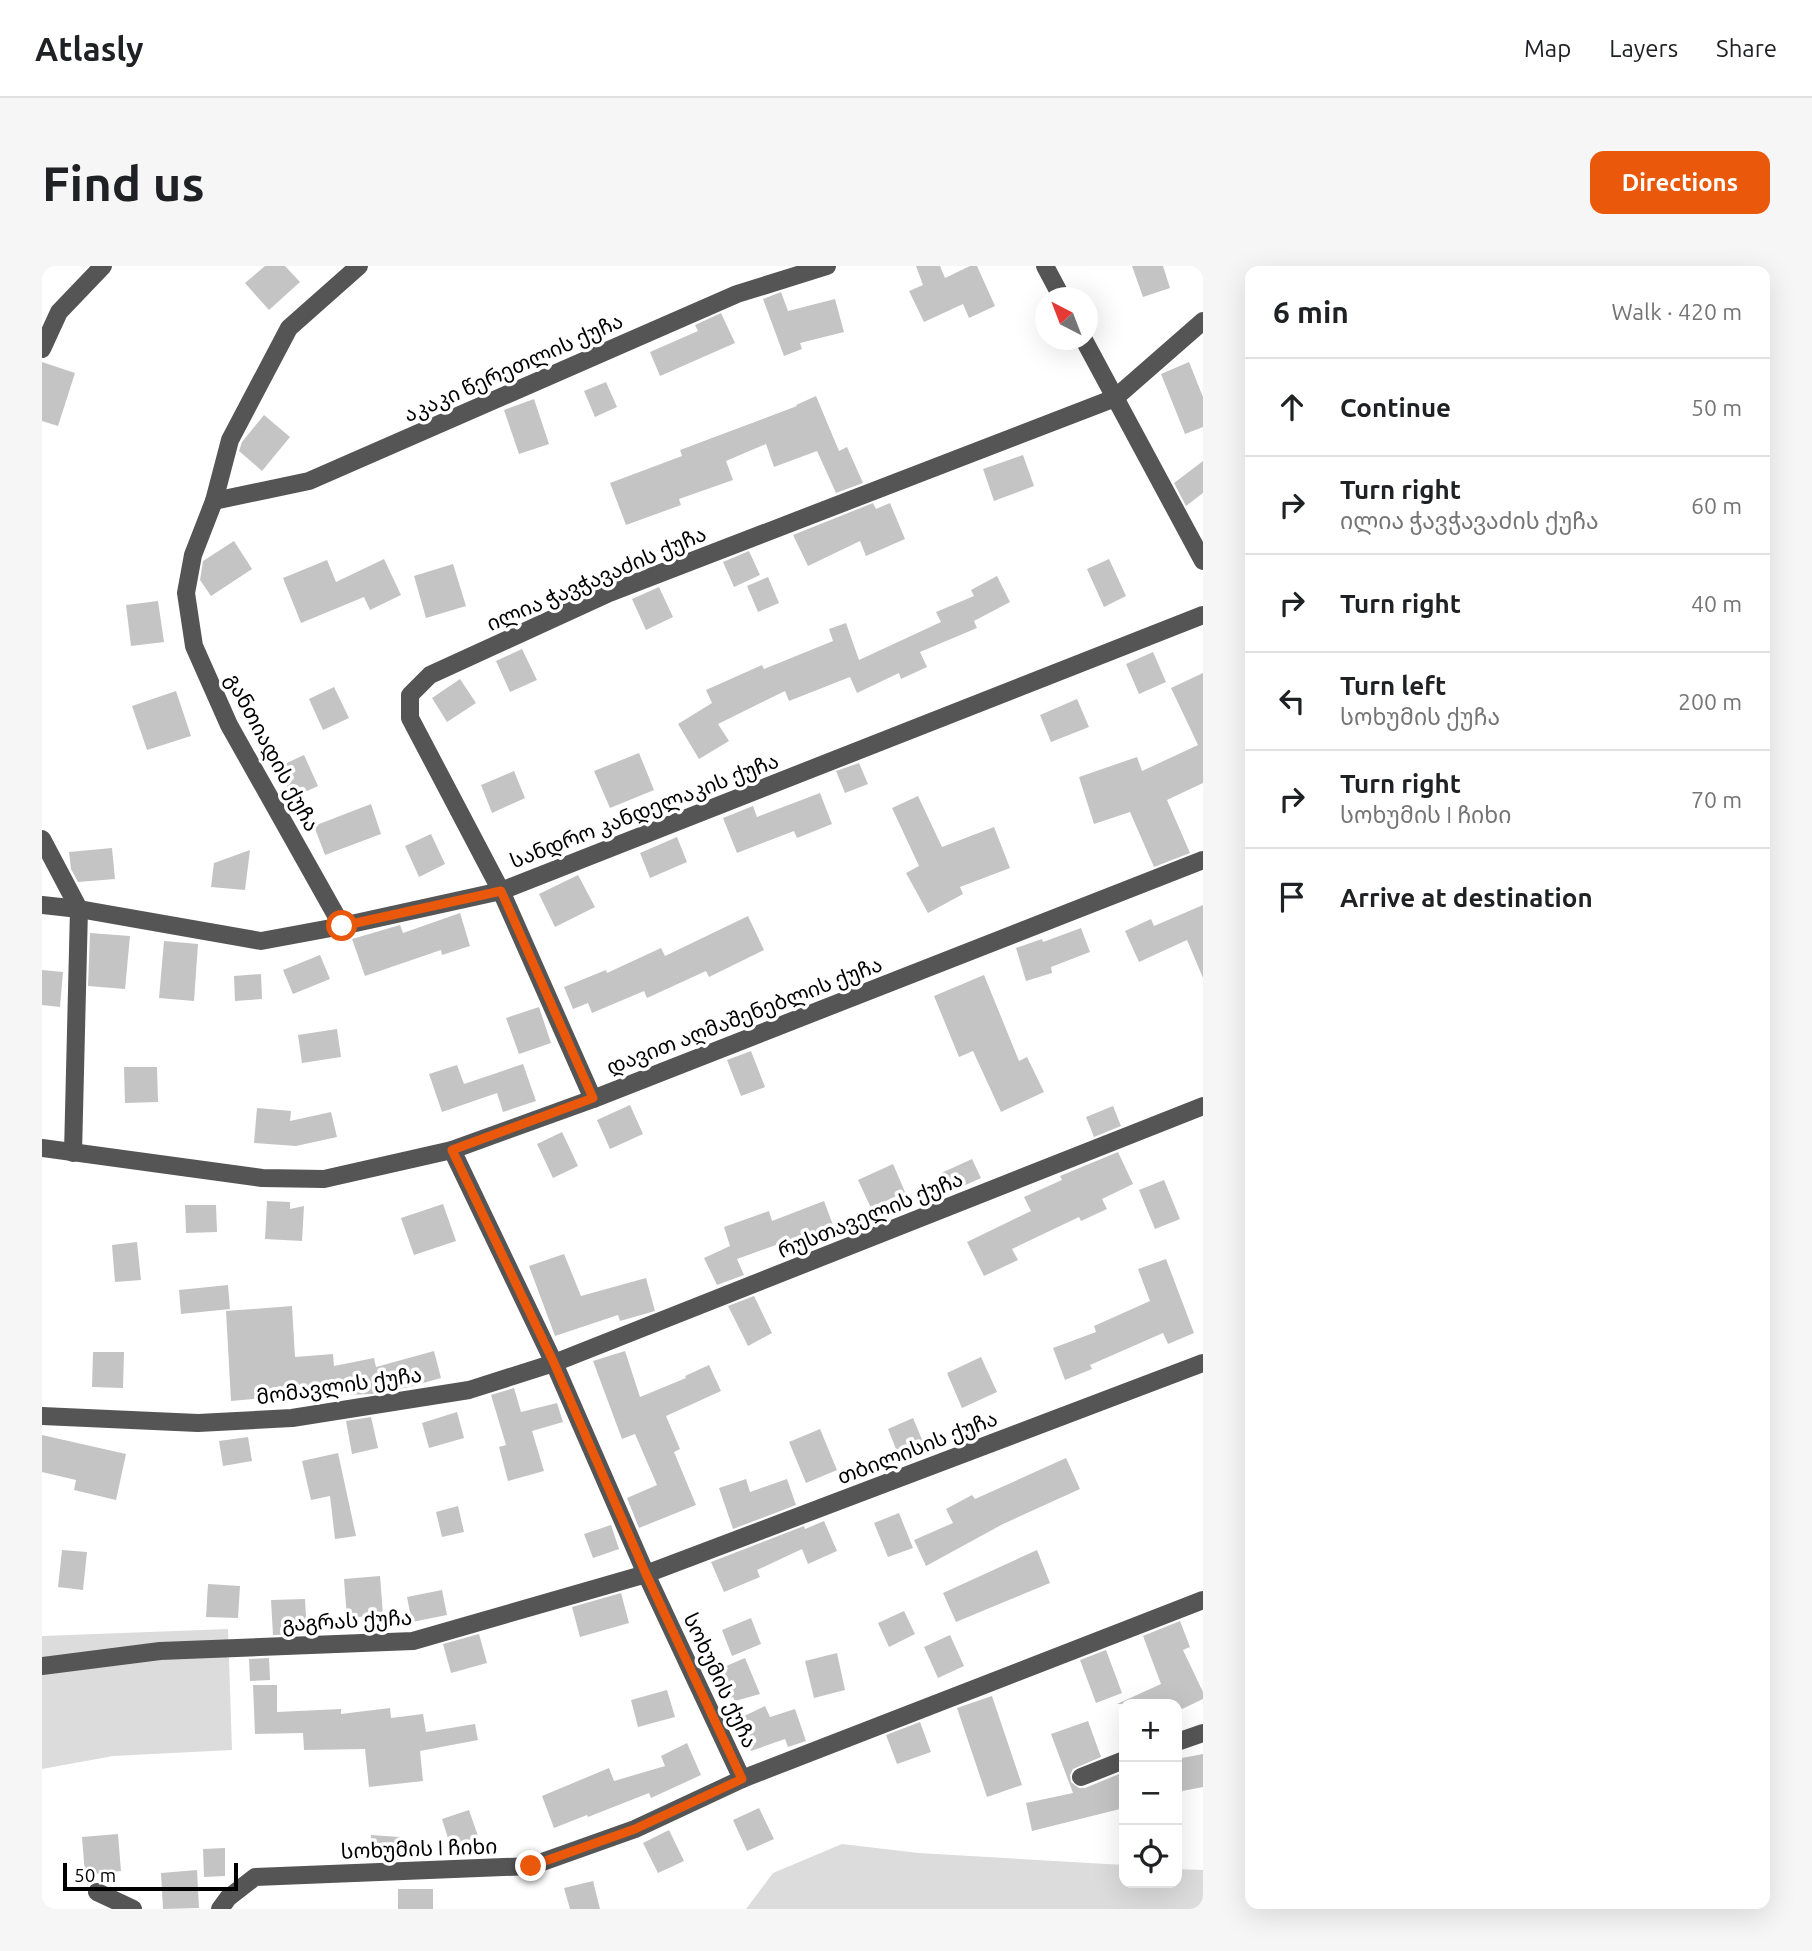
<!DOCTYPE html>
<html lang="en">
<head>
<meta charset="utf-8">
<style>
  body { margin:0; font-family:Ubuntu,"Noto Sans Georgian",sans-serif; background:#f6f6f6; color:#202124 }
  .controls { position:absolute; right:21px; bottom:21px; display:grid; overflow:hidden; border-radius:14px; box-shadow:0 7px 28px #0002 }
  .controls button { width:63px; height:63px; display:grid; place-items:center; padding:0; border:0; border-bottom:2px solid #e0e0e0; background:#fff; color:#202124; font:35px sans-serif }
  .compass { position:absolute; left:993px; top:21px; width:63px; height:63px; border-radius:50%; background:#fff; box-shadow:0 7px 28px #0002; rotate:318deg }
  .scale { position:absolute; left:21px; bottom:18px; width:175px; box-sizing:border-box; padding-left:7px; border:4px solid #000; border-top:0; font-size:19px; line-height:24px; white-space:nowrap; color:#000; -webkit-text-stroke:5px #fff; paint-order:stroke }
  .stop { position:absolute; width:21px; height:21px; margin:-16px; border:5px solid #ea580c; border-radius:50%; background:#fff }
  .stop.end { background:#ea580c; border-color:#fff; box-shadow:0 2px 7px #0008 }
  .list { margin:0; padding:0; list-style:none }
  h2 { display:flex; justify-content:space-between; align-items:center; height:91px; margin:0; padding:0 28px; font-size:30px }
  h2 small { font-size:23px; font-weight:400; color:#757577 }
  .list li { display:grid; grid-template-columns:46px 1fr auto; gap:21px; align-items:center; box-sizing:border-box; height:98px; padding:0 28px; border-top:2px solid #e0e0e0 }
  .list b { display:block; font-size:26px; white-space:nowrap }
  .list p { margin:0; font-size:23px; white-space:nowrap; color:#757577 }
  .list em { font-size:23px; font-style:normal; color:#757577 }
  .icon { flex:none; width:38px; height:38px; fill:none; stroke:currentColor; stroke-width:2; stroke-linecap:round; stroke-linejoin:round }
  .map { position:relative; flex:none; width:1161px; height:1643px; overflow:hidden; border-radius:14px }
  header { display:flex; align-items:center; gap:42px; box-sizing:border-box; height:98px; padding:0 35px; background:#fff; border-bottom:2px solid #e0e0e0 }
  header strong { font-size:33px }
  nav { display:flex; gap:38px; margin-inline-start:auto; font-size:24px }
  .intro { display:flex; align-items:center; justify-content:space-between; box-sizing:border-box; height:168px; padding:0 42px }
  h1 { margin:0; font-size:49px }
  .button { padding:18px 32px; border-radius:14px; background:#ea580c; color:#fff; font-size:24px; font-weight:700 }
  main { display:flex; gap:42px; padding:0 42px }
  aside { flex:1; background:#fff; border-radius:14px; box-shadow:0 7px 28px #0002 }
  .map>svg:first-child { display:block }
</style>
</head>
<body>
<header>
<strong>Atlasly</strong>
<nav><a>Map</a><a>Layers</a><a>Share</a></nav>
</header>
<div class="intro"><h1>Find us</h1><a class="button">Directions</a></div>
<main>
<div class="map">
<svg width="1161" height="1643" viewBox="0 0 1161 1643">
  <rect width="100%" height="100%" fill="#fff"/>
  <!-- green -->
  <g fill="#dcdcdc">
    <path d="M 186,1363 L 190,1484 L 71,1490 L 0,1503 L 0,1370 Z"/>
    <path d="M 800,1578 L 877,1587 L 1082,1599 L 1082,1617 L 1135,1617 L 1135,1603 L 1161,1604 L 1161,1643 L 704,1643 L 731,1607 Z"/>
  </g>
  <!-- building -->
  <g fill="#c4c4c4">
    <path d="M 223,0 L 243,0 L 258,16 L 227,44 L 203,17 Z"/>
    <path d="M 874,0 L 898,0 L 903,12 L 928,0 L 935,0 L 953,40 L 927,52 L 921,38 L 882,56 L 867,25 L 881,19 Z"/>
    <path d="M 1090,0 L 1121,0 L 1128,22 L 1101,31 Z"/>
    <path d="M 739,26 L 746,45 L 793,33 L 802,66 L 758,77 L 760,83 L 742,90 L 721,33 Z"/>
    <path d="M 679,47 L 693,77 L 618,110 L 608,86 L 656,65 L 653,59 Z"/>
    <path d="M 0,96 L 33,107 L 16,160 L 0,155 Z"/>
    <path d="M 1147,96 L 1161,131 L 1161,161 L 1143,168 L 1119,108 Z"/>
    <path d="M 564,116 L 575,141 L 553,151 L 542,125 Z"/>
    <path d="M 774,130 L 797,185 L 805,181 L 821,217 L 794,227 L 775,185 L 732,201 L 724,178 L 684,195 L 691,214 L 637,233 L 639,239 L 584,259 L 568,217 L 640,190 L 638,184 L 755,140 L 754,139 Z"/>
    <path d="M 492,133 L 507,178 L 477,188 L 462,144 Z"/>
    <path d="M 222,149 L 248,171 L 220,205 L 197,185 L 200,176 Z"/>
    <path d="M 981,189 L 992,220 L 952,235 L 941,203 Z"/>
    <path d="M 1161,195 L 1161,227 L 1144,240 L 1132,217 Z"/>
    <path d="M 831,237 L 834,243 L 848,237 L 863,273 L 824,290 L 818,275 L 766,300 L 751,269 Z"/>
    <path d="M 192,275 L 210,303 L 169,330 L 158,314 L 161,295 Z"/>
    <path d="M 707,285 L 718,309 L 692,321 L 681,296 Z"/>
    <path d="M 342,293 L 359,329 L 328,344 L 322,331 L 259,357 L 241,312 L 285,294 L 294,316 Z"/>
    <path d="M 1067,293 L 1084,330 L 1062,341 L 1045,303 Z"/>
    <path d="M 411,298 L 424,340 L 384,352 L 372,310 Z"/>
    <path d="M 955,310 L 968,336 L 932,355 L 935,362 L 878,386 L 885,401 L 859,413 L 857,407 L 815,427 L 808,411 L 747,435 L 743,425 L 676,458 L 687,475 L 657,493 L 636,458 L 670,437 L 664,424 L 720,399 L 722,403 L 791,375 L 787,363 L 804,357 L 817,394 L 899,356 L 894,346 L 932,330 L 929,324 Z"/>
    <path d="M 726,311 L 737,337 L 716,346 L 705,320 Z"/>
    <path d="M 617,321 L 631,351 L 604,364 L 590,333 Z"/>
    <path d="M 116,335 L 122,376 L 89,380 L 84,339 Z"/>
    <path d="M 480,383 L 495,414 L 468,426 L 454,395 Z"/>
    <path d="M 1111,386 L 1124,416 L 1097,428 L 1084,398 Z"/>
    <path d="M 1161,407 L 1161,517 L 1125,534 L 1148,587 L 1112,601 L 1088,546 L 1052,558 L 1037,511 L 1095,491 L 1100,505 L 1156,479 L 1129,422 Z"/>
    <path d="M 418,413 L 434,437 L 405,456 L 390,432 Z"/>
    <path d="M 292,421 L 307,452 L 281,464 L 267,433 Z"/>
    <path d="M 134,425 L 149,470 L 105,484 L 90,440 Z"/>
    <path d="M 1035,433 L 1047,461 L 1009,476 L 998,449 Z"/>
    <path d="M 597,487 L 612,524 L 568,542 L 552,505 Z"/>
    <path d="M 262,489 L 276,520 L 250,532 L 236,501 Z"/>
    <path d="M 817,497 L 826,518 L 803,527 L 794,505 Z"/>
    <path d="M 472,505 L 483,532 L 450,547 L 439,519 Z"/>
    <path d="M 778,527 L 790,558 L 755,572 L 752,565 L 695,587 L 681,552 L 711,540 L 715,551 Z"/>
    <path d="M 876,530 L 900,581 L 952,561 L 968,602 L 918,621 L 921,628 L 886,647 L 864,607 L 877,600 L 850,542 Z"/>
    <path d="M 329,538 L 339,568 L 283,589 L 272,560 Z"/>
    <path d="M 389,568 L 403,598 L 377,611 L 363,580 Z"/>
    <path d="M 635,571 L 645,596 L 608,612 L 598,587 Z"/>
    <path d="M 70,582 L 73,613 L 36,616 L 29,603 L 27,586 Z"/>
    <path d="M 208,584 L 203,624 L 169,621 L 172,597 Z"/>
    <path d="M 536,609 L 553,641 L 513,661 L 497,628 Z"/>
    <path d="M 1161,639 L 1161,712 L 1145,674 L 1097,696 L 1083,665 L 1109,653 L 1112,660 Z"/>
    <path d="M 418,647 L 428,680 L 400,689 L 399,684 L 323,710 L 310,673 L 358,659 L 361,667 Z"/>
    <path d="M 706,650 L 722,684 L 667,711 L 664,705 L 605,732 L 602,725 L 550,747 L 546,737 L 531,743 L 522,721 L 564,704 L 565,707 L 619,682 L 623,690 Z"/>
    <path d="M 1039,662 L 1048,686 L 1009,701 L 1010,707 L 984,715 L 974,682 L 1000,673 L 1001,676 Z"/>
    <path d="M 48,667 L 88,670 L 83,723 L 46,720 Z"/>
    <path d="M 122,675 L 156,678 L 152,735 L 117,732 Z"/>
    <path d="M 278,689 L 288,713 L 251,728 L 241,704 Z"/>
    <path d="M 0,704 L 21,706 L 18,741 L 0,739 Z"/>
    <path d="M 219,708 L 220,733 L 193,735 L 192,710 Z"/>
    <path d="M 942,709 L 977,795 L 985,791 L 1002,826 L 959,846 L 931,785 L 917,791 L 892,730 Z"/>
    <path d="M 497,741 L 509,777 L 477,788 L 464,752 Z"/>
    <path d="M 295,763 L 299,791 L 260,797 L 256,769 Z"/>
    <path d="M 709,785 L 723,821 L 699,830 L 685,794 Z"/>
    <path d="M 481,798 L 494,835 L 461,846 L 455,827 L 400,846 L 387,808 L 415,799 L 422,818 Z"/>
    <path d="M 82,801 L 115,801 L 116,836 L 83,837 Z"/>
    <path d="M 588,839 L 601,868 L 568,883 L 555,854 Z"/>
    <path d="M 1071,840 L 1079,860 L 1052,871 L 1044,851 Z"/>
    <path d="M 215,842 L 249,845 L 248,855 L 289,846 L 295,871 L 254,880 L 212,877 Z"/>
    <path d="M 520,866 L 536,900 L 511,912 L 495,878 Z"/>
    <path d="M 1076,886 L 1091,918 L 1060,933 L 1065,943 L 1039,955 L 1037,951 L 970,983 L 976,994 L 942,1010 L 925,976 L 989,945 L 982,931 L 1020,914 L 1018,910 Z"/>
    <path d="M 930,893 L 939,912 L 904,928 L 895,909 Z"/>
    <path d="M 851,898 L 863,926 L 829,942 L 816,914 Z"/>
    <path d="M 1122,914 L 1138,953 L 1113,963 L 1097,924 Z"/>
    <path d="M 225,935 L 248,936 L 248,943 L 262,940 L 260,975 L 223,973 Z"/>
    <path d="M 782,935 L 794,967 L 770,976 L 767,967 L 695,993 L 702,1009 L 675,1019 L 662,992 L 688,980 L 682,961 L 727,945 L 730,955 Z"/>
    <path d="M 401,938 L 414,975 L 372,989 L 359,952 Z"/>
    <path d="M 143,939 L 174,939 L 175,966 L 144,967 Z"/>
    <path d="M 95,976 L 99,1014 L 73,1016 L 70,979 Z"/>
    <path d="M 522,988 L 539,1030 L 604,1012 L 613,1045 L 578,1055 L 576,1049 L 513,1070 L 487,1000 Z"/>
    <path d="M 1124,993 L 1152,1067 L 1126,1078 L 1121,1067 L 1048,1099 L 1050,1103 L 1023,1114 L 1011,1082 L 1054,1066 L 1052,1060 L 1108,1035 L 1096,1003 Z"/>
    <path d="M 186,1019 L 188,1043 L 139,1048 L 137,1024 Z"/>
    <path d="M 712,1030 L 730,1067 L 706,1080 L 686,1040 Z"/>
    <path d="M 250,1040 L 253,1091 L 291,1088 L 292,1100 L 332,1092 L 334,1101 L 392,1085 L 399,1112 L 367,1121 L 330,1128 L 299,1129 L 298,1125 L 189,1135 L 184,1045 Z"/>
    <path d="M 583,1085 L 598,1131 L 644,1112 L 643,1110 L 667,1099 L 679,1125 L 624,1150 L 638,1183 L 632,1186 L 654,1239 L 597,1262 L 585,1232 L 615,1219 L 593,1168 L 580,1173 L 551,1095 Z"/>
    <path d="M 51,1086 L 82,1086 L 81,1122 L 50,1121 Z"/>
    <path d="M 939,1091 L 955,1126 L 920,1142 L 905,1107 Z"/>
    <path d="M 472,1122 L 479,1146 L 515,1137 L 521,1156 L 490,1165 L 502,1205 L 466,1215 L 457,1181 L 464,1179 L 449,1129 Z"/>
    <path d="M 415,1146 L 422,1172 L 387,1182 L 380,1157 Z"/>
    <path d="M 329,1151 L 336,1182 L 310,1188 L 304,1155 Z"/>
    <path d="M 871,1152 L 884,1183 L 858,1193 L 846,1163 Z"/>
    <path d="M 778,1163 L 795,1204 L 764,1217 L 747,1176 Z"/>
    <path d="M 0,1169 L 84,1188 L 74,1234 L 32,1224 L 34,1214 L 0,1206 Z"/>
    <path d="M 206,1171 L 210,1195 L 181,1200 L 177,1175 Z"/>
    <path d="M 296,1187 L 314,1270 L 293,1273 L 288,1230 L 269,1234 L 260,1195 Z"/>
    <path d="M 1024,1192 L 1038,1223 L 961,1258 L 884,1300 L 872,1274 L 911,1257 L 904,1243 L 930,1229 L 933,1233 Z"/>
    <path d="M 704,1213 L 708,1226 L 745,1213 L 754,1239 L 691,1263 L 677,1222 Z"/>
    <path d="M 416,1240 L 422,1266 L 400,1271 L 394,1246 Z"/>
    <path d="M 857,1247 L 871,1282 L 846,1291 L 832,1257 Z"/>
    <path d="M 782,1255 L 795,1285 L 766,1298 L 760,1283 L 715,1304 L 718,1311 L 682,1326 L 669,1296 L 762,1260 L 763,1263 Z"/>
    <path d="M 569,1259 L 577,1283 L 551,1292 L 542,1268 Z"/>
    <path d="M 20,1284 L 45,1286 L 41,1324 L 16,1321 Z"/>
    <path d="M 995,1284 L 1008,1317 L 914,1356 L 901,1327 Z"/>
    <path d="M 338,1310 L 341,1349 L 305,1352 L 302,1313 Z"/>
    <path d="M 166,1318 L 198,1320 L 196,1352 L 164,1351 Z"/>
    <path d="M 400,1324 L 405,1349 L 370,1356 L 365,1331 Z"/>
    <path d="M 579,1327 L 587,1357 L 538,1371 L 530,1341 Z"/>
    <path d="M 263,1333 L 265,1368 L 231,1369 L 229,1334 Z"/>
    <path d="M 862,1345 L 873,1368 L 847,1381 L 836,1357 Z"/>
    <path d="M 709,1352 L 719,1378 L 690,1390 L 680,1364 Z"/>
    <path d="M 1138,1355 L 1148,1381 L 1141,1384 L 1161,1426 L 1161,1433 L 1138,1444 L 1135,1438 L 1075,1438 L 1119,1418 L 1101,1370 Z"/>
    <path d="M 437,1368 L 445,1397 L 409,1407 L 401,1378 Z"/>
    <path d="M 908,1369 L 922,1400 L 896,1412 L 882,1381 Z"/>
    <path d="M 1064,1384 L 1080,1427 L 1054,1437 L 1038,1394 Z"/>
    <path d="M 795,1387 L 803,1424 L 772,1432 L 763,1395 Z"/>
    <path d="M 227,1392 L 228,1414 L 208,1415 L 207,1393 Z"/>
    <path d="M 703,1392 L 718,1428 L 693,1435 L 691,1431 L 682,1435 L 670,1406 Z"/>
    <path d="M 211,1419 L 235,1419 L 235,1446 L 299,1443 L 299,1448 L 348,1442 L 349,1452 L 381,1448 L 384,1466 L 433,1458 L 436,1474 L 378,1485 L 381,1515 L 327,1521 L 323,1483 L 262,1484 L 261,1467 L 213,1468 Z"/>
    <path d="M 625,1424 L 633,1451 L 596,1461 L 589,1434 Z"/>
    <path d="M 950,1430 L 980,1519 L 945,1531 L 915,1442 Z"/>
    <path d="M 723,1440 L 728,1451 L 753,1443 L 764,1475 L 746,1481 L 743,1473 L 709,1485 L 698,1452 Z"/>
    <path d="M 1046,1455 L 1059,1491 L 1031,1503 L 1028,1509 L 1029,1516 L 1037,1522 L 1043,1522 L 1082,1506 L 1082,1542 L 990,1565 L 984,1537 L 1031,1527 L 1009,1468 Z"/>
    <path d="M 878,1456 L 889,1486 L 855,1498 L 844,1469 Z"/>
    <path d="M 645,1477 L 659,1509 L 609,1532 L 607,1527 L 546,1551 L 545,1549 L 512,1562 L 500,1530 L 567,1502 L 572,1515 L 623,1500 L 619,1490 Z"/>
    <path d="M 1161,1488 L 1161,1521 L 1135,1526 L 1135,1493 Z"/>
    <path d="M 717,1542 L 732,1573 L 705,1585 L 691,1554 Z"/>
    <path d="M 427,1544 L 438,1576 L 410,1585 L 400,1553 Z"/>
    <path d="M 627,1564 L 642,1595 L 616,1607 L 601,1577 Z"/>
    <path d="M 76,1568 L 79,1605 L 43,1609 L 40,1571 Z"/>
    <path d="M 329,1569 L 358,1571 L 357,1594 L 327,1592 Z"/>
    <path d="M 183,1582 L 183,1610 L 162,1611 L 161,1583 Z"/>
    <path d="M 155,1604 L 157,1642 L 121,1643 L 119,1607 Z"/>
    <path d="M 551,1615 L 558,1643 L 528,1643 L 522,1622 Z"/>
    <rect x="356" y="1623" width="35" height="20"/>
  </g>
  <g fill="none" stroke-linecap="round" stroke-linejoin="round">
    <!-- minor -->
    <g stroke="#555" stroke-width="18">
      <path d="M 1003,0 L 1020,32"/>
      <path d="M 1042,74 L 1161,295"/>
      <path d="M 0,83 L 17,46 L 61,0"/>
      <path d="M 172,235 L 267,215 L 695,28 L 785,0"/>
      <path d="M 0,573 L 37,643 L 31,887"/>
      <path d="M 0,639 L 37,643 L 219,675 L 300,660 L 459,625 L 1161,349"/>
      <path d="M 300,660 L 187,459 L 152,380 L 144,327 L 151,289 L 172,235 L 188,174 L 247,62 L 317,0"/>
      <path d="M 551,833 L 459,625 L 368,452 L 368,429 L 388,409 L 567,327 L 1073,132 L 1161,55"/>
      <path d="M 0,882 L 220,912 L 282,913 L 410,884 L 551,833 L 1161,594"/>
      <path d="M 410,884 L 512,1097 L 604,1308 L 700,1513 L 1161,1334"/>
      <path d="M 0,1150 L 156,1157 L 250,1152 L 427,1124 L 512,1097 L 1161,840"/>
      <path d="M 0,1400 L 118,1385 L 371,1375 L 604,1308 L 1161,1097"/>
      <path d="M 1135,1476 L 1161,1467"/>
      <path d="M 1039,1511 L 1082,1494"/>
      <path d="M 55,1626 L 91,1643"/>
      <path d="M 178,1643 L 186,1632 L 213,1611 L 489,1600 L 593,1563 L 700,1513"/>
    </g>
  </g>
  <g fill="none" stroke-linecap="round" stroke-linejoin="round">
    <!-- route -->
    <path stroke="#ea580c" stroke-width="9" d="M 300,660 L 459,625 L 551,832 L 410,884 L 512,1097 L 604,1308 L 700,1513 L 593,1563 L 489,1600"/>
  </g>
  <g text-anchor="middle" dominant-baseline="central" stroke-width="7" stroke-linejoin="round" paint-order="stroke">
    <!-- street labels -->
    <g font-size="21" fill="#000" stroke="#fff">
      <text transform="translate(471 101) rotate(-24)">აკაკი წერეთლის ქუჩა</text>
      <text transform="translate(554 312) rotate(-23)">ილია ჭავჭავაძის ქუჩა</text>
      <text transform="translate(231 486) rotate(62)">განთიადის ქუჩა</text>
      <text transform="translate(602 544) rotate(-21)">სანდრო კანდელაკის ქუჩა</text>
      <text transform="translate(702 749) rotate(-21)">დავით აღმაშენებლის ქუჩა</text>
      <text transform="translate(828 948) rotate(-22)">რუსთაველის ქუჩა</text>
      <text transform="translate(297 1119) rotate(-8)">მომავლის ქუჩა</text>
      <text transform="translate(875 1181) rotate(-21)">თბილისის ქუჩა</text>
      <text transform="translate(305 1354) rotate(-3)">გაგრას ქუჩა</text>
      <text transform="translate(679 1414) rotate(65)">სოხუმის ქუჩა</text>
      <text transform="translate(377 1582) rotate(-2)">სოხუმის I ჩიხი</text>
    </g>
  </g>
</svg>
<div class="controls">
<button>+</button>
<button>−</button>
<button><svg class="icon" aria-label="locate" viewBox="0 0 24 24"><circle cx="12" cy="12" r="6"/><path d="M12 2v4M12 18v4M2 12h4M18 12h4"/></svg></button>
</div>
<svg class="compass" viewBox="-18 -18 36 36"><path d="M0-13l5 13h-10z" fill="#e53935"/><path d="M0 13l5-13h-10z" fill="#757577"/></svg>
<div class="scale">50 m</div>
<div class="stop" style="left:300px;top:660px"></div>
<div class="stop end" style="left:489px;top:1600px"></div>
</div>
<aside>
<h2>6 min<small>Walk · 420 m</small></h2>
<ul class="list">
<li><svg class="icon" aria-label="ahead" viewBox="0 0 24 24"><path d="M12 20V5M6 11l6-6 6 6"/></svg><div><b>Continue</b></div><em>50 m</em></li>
<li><svg class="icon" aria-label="right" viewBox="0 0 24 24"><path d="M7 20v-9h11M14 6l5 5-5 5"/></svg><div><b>Turn right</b><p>ილია ჭავჭავაძის ქუჩა</p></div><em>60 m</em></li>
<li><svg class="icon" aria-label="right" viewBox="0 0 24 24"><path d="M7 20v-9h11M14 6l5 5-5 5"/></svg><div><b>Turn right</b></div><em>40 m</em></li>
<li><svg class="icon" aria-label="left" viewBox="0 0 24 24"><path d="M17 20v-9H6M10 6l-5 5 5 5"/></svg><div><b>Turn left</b><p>სოხუმის ქუჩა</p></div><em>200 m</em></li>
<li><svg class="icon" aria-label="right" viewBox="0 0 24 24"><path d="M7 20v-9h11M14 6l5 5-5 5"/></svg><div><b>Turn right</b><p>სოხუმის I ჩიხი</p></div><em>70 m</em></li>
<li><svg class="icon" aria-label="arrive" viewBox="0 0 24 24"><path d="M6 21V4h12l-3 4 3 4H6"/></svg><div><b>Arrive at destination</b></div></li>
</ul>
</aside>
</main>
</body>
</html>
